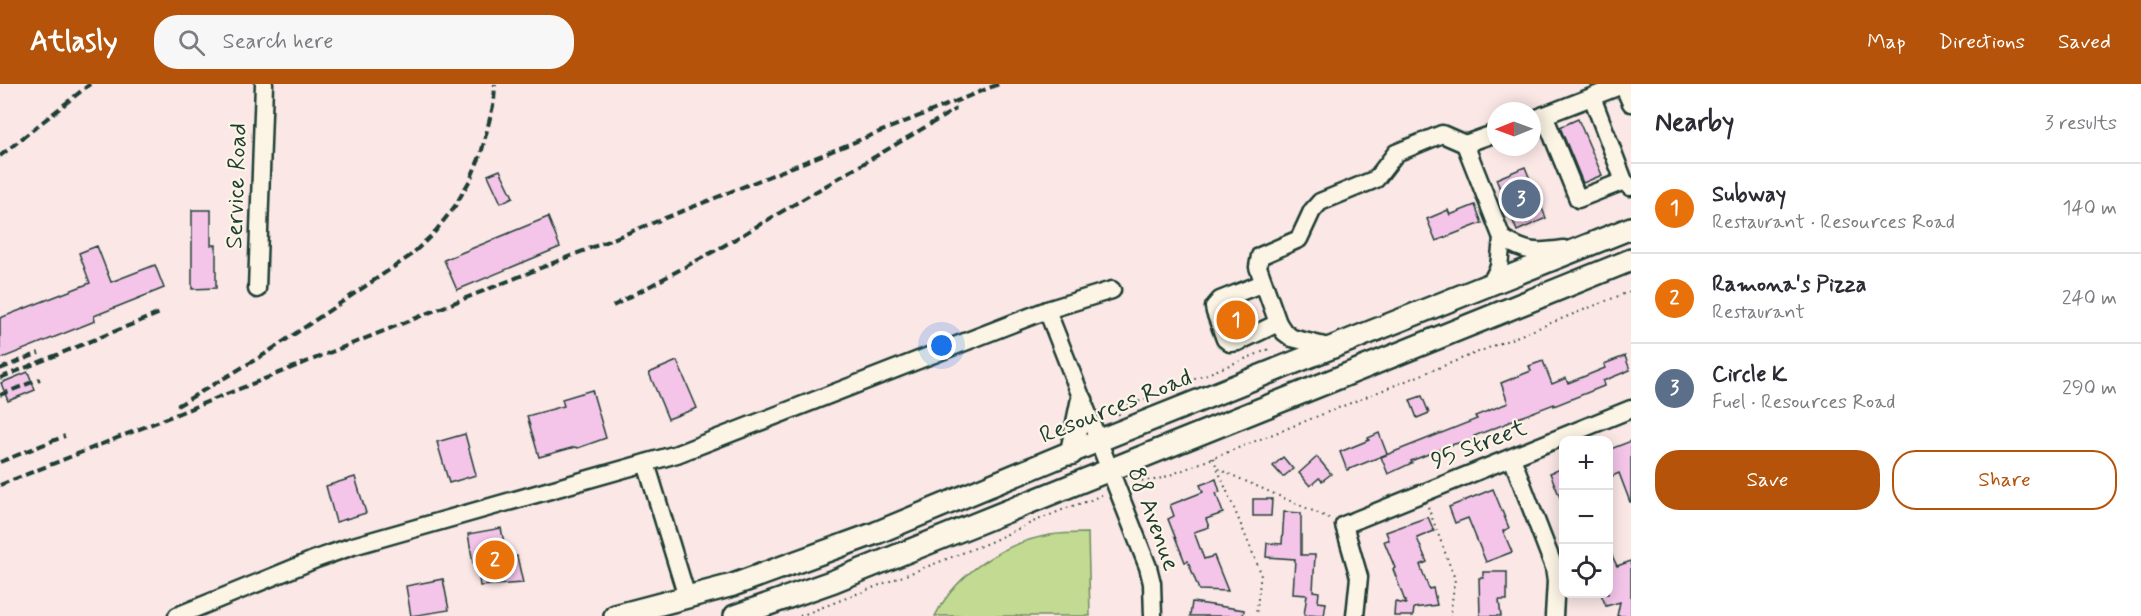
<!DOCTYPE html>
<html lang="en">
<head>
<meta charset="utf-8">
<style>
  body { margin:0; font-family:Mynerve,sans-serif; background:#f7f7f7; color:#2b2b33 }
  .controls { position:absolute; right:18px; bottom:18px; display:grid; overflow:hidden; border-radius:12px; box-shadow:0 3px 15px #0003 }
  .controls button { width:54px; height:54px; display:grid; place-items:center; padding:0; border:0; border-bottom:2px solid #e1e1e2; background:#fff; color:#2b2b33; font:30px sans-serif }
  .compass { position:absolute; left:1487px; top:18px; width:54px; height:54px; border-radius:50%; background:#fff; box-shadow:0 3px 15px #0003; rotate:269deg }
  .you { position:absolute; left:942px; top:262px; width:21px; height:21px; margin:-15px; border:4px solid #fff; border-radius:50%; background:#1a73e8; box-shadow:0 0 0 9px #1a73e833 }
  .badge { display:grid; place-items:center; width:39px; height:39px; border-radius:50%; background:#b45309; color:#fff; font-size:20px; font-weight:700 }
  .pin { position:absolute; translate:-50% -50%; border:3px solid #fff; box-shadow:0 2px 6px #0006 }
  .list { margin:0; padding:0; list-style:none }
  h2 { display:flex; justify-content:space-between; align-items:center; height:78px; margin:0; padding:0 24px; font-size:26px }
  h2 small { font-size:20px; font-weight:400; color:#7c7c81 }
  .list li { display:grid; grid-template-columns:39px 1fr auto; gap:18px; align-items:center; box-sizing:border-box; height:90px; padding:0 24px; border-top:2px solid #e1e1e2 }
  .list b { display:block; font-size:22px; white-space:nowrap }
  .list p { margin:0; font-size:20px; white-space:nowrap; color:#7c7c81 }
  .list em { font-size:20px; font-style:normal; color:#7c7c81 }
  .actions { display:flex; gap:12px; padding:18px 24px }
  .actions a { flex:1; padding:14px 0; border:2px solid #b45309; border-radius:24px; text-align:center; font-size:21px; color:#b45309 }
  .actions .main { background:#b45309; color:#fff }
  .icon { flex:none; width:33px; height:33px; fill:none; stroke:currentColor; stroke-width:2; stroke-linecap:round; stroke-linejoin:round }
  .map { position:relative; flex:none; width:1631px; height:532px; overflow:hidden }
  header { display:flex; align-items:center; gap:36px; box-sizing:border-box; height:84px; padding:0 30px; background:#b45309; color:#fff }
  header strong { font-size:28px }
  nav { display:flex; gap:33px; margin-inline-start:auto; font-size:21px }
  .search { width:420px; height:54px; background:#f7f7f7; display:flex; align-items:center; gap:15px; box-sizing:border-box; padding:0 21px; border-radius:24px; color:#7c7c81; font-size:22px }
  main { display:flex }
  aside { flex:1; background:#fff }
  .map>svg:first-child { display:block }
</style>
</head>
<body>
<header>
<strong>Atlasly</strong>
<div class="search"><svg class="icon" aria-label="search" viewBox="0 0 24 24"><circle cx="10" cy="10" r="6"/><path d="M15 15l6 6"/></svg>Search here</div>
<nav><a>Map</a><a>Directions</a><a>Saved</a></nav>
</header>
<main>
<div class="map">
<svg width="1631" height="532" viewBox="0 0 1631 532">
  <rect width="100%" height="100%" fill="#fae7e6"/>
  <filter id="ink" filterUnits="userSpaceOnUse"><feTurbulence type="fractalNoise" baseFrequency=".0167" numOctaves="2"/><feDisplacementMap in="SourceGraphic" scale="12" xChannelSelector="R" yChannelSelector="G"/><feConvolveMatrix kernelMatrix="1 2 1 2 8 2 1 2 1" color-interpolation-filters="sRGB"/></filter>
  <g filter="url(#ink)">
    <!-- green -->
    <path fill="#c2da91" stroke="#708c62" stroke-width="1.5" d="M 1088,449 L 1090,532 L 935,532 C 957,489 1003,459 1050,451 C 1062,449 1076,449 1088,449 Z"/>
    <!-- building -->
    <g fill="#f4c5e9" stroke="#1f3d34" stroke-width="1.5">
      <path d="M 1578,35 L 1602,91 L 1583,99 L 1560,43 Z"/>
      <path d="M 1525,83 L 1546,134 L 1517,147 L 1496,95 Z"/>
      <path d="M 500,86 L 513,113 L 501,119 L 488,91 Z"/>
      <path d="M 1475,121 L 1482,139 L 1436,157 L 1427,135 L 1448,126 L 1450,131 Z"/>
      <path d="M 192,126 L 211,126 L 211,161 L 216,161 L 216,204 L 192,205 Z"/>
      <path d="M 548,133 L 560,163 L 457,206 L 444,176 Z"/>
      <path d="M 97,162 L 111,198 L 155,181 L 164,204 L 94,232 L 95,237 L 0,275 L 0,234 L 90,199 L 79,169 Z"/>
      <path d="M 1242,219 L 1250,241 L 1234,248 L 1225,226 Z"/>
      <path d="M 1625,272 L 1630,286 L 1603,297 L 1604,302 L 1554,322 L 1554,320 L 1510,337 L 1510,338 L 1474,352 L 1476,355 L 1463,360 L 1462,358 L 1451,361 L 1411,377 L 1412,379 L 1388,390 L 1381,373 L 1477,335 L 1475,332 L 1508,319 L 1501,299 L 1531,287 L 1529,282 L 1543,277 L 1552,300 L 1566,294 L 1568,299 L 1605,284 L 1604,280 Z"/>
      <path d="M 677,277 L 697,324 L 668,335 L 649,289 Z"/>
      <path d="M 28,288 L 35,306 L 8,317 L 1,299 Z"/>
      <path d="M 592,306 L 606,354 L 578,364 L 575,363 L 539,373 L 527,332 L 564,322 L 562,315 Z"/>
      <path d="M 1422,312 L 1429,329 L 1417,334 L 1410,316 Z"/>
      <path d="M 1379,349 L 1387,370 L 1347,386 L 1340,368 L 1369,356 L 1368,354 Z"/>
      <path d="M 465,350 L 476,391 L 449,399 L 437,358 Z"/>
      <path d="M 1631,357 L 1631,418 L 1630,418 L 1619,389 L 1608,394 L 1608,366 Z"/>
      <path d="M 1283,373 L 1293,385 L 1283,393 L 1273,382 Z"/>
      <path d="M 1317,373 L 1331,390 L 1322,397 L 1319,394 L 1310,402 L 1299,389 Z"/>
      <path d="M 1563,384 L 1563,421 L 1550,389 Z"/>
      <path d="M 355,393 L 366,429 L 336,438 L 326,402 Z"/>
      <path d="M 1216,395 L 1220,408 L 1216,409 L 1223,429 L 1206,435 L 1209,443 L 1194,448 L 1204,475 L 1214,472 L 1228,507 L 1199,506 L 1188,477 L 1185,478 L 1168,435 L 1174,432 L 1170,421 L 1203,408 L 1200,401 Z"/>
      <path d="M 1493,405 L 1509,444 L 1503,447 L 1512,468 L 1486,478 L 1468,434 L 1455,439 L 1449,423 Z"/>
      <path d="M 1253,415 L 1272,415 L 1271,432 L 1253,432 Z"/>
      <path d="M 1284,428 L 1301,429 L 1301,471 L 1315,471 L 1313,507 L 1319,508 L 1318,518 L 1326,519 L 1324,532 L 1304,531 L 1307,511 L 1293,510 L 1295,475 L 1266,473 L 1267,459 L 1282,460 Z"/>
      <path d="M 1428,433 L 1434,447 L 1417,454 L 1427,478 L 1420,481 L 1429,505 L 1433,504 L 1437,521 L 1414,524 L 1413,532 L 1394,532 L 1395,518 L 1406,520 L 1393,485 L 1395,484 L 1384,457 L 1389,456 L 1386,448 Z"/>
      <path d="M 501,444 L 507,473 L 517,472 L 523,499 L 480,502 L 477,479 L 473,479 L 468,450 Z"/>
      <path d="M 1608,463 L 1617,482 L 1631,477 L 1631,532 L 1617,532 L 1620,518 L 1606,522 L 1601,510 L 1608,510 Z"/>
      <path d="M 1483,488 L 1507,488 L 1507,516 L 1499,516 L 1501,532 L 1480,532 L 1479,494 L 1483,494 Z"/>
      <path d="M 443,495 L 449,526 L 411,532 L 406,502 Z"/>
      <path d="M 1192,518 L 1244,526 L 1243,532 L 1190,532 Z"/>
    </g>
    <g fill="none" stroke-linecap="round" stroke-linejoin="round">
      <defs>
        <g id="minor">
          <path d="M 1623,1 L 1631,19"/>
          <path d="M 1592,13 L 1624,97 L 1630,103"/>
          <path d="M 1544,31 L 1578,115 L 1624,97"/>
          <path d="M 1532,36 L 1625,0"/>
          <path d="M 1502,154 C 1526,169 1536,169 1564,165"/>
          <path d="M 1263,199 L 1220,216 L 1214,223 L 1215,228 L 1225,255 L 1230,259 L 1238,258 L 1278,239"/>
          <path d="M 1490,201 L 1499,183 L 1502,154 L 1465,60 L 1496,49"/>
          <path d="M 257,205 L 264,0"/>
          <path d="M 1047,226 L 1148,483 L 1152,499 L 1153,532"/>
          <path d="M 1332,264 L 1292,254 L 1284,248 L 1278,239 L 1258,183 L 1260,172 L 1299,155 L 1312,127 L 1320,118 L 1376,95 L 1396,69 L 1442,50 L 1465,60"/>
          <path d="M 1512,374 L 1554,483 L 1556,497 L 1554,532"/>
          <path d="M 646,379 L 687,513"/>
          <path d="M 177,532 L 316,475 L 353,462 L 677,370 L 1047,226 L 1112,206"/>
          <path d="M 1355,532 L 1359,493 L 1344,441 L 1631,325"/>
        </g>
        <g id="major">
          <path d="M 1071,370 L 1082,317"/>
          <path d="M 615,532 L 733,501 L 876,449 L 1100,356 L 1631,144"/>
          <path d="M 735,532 L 834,497 L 1631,176"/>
        </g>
      </defs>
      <!-- minor casing -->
      <use href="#minor" stroke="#1f3d34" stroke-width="21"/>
      <!-- major casing -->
      <use href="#major" stroke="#1f3d34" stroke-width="26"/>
      <!-- path -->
      <g stroke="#1f3d34" stroke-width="2" stroke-dasharray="1.5 4.5" stroke-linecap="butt">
        <path d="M 1119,331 L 1117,324 L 1130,321 L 1272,264"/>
        <path d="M 1213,374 L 1261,489 L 1256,532"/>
        <path d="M 1218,385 L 1331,435"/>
        <path d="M 1136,395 C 1150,401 1169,391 1183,386 L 1631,207"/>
        <path d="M 1428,423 L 1455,495 L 1450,532"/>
        <path d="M 800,532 L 988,459 L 1033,438 L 1067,424 L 1091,416 L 1103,410"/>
      </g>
      <!-- minor -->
      <use href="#minor" stroke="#fcf5e5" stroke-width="16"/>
      <!-- major -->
      <use href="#major" stroke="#fcf5e5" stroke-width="21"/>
      <!-- rail -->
      <g stroke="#1f3d34" stroke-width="4" stroke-dasharray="9 4.5" stroke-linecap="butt">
        <path d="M 0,72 L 90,0"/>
        <path d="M 613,222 L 720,164 L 956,25"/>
        <path d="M 0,285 L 39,269"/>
        <path d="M 0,294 L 160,229"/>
        <path d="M 0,311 L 40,295"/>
        <path d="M 177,322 L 265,270 L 410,172 L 434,149 L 455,122 L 470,96 L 481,70 L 494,18 L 495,0"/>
        <path d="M 0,378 L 65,352"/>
        <path d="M 0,401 L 999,0"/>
      </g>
    </g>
  </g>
  <g text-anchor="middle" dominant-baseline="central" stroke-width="4.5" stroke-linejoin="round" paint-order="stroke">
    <!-- street labels -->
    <g font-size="24" fill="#1f3d34" stroke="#fcf5e5">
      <text transform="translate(237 102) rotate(-88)">Service Road</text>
      <text transform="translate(1116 323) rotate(-22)">Resources Road</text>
      <text transform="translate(1479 361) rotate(-21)">95 Street</text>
      <text transform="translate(1153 435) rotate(70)">88 Avenue</text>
    </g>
  </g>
</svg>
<div class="controls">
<button>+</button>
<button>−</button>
<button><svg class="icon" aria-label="locate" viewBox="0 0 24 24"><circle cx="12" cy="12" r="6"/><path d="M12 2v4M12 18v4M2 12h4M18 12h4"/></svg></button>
</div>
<svg class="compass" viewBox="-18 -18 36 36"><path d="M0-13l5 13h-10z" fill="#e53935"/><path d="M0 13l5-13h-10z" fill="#7c7c81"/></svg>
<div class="you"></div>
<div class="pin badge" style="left:1236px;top:236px;background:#e8710a">1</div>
<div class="pin badge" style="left:495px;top:476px;background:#e8710a">2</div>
<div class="pin badge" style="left:1521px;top:115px;background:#5c6f8a">3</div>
</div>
<aside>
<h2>Nearby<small>3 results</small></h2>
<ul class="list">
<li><span class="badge" style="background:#e8710a">1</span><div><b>Subway</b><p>Restaurant · Resources Road</p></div><em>140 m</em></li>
<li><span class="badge" style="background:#e8710a">2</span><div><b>Ramona's Pizza</b><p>Restaurant</p></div><em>240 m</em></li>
<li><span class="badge" style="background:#5c6f8a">3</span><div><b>Circle K</b><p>Fuel · Resources Road</p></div><em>290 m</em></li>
</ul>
<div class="actions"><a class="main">Save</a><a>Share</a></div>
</aside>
</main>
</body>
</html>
